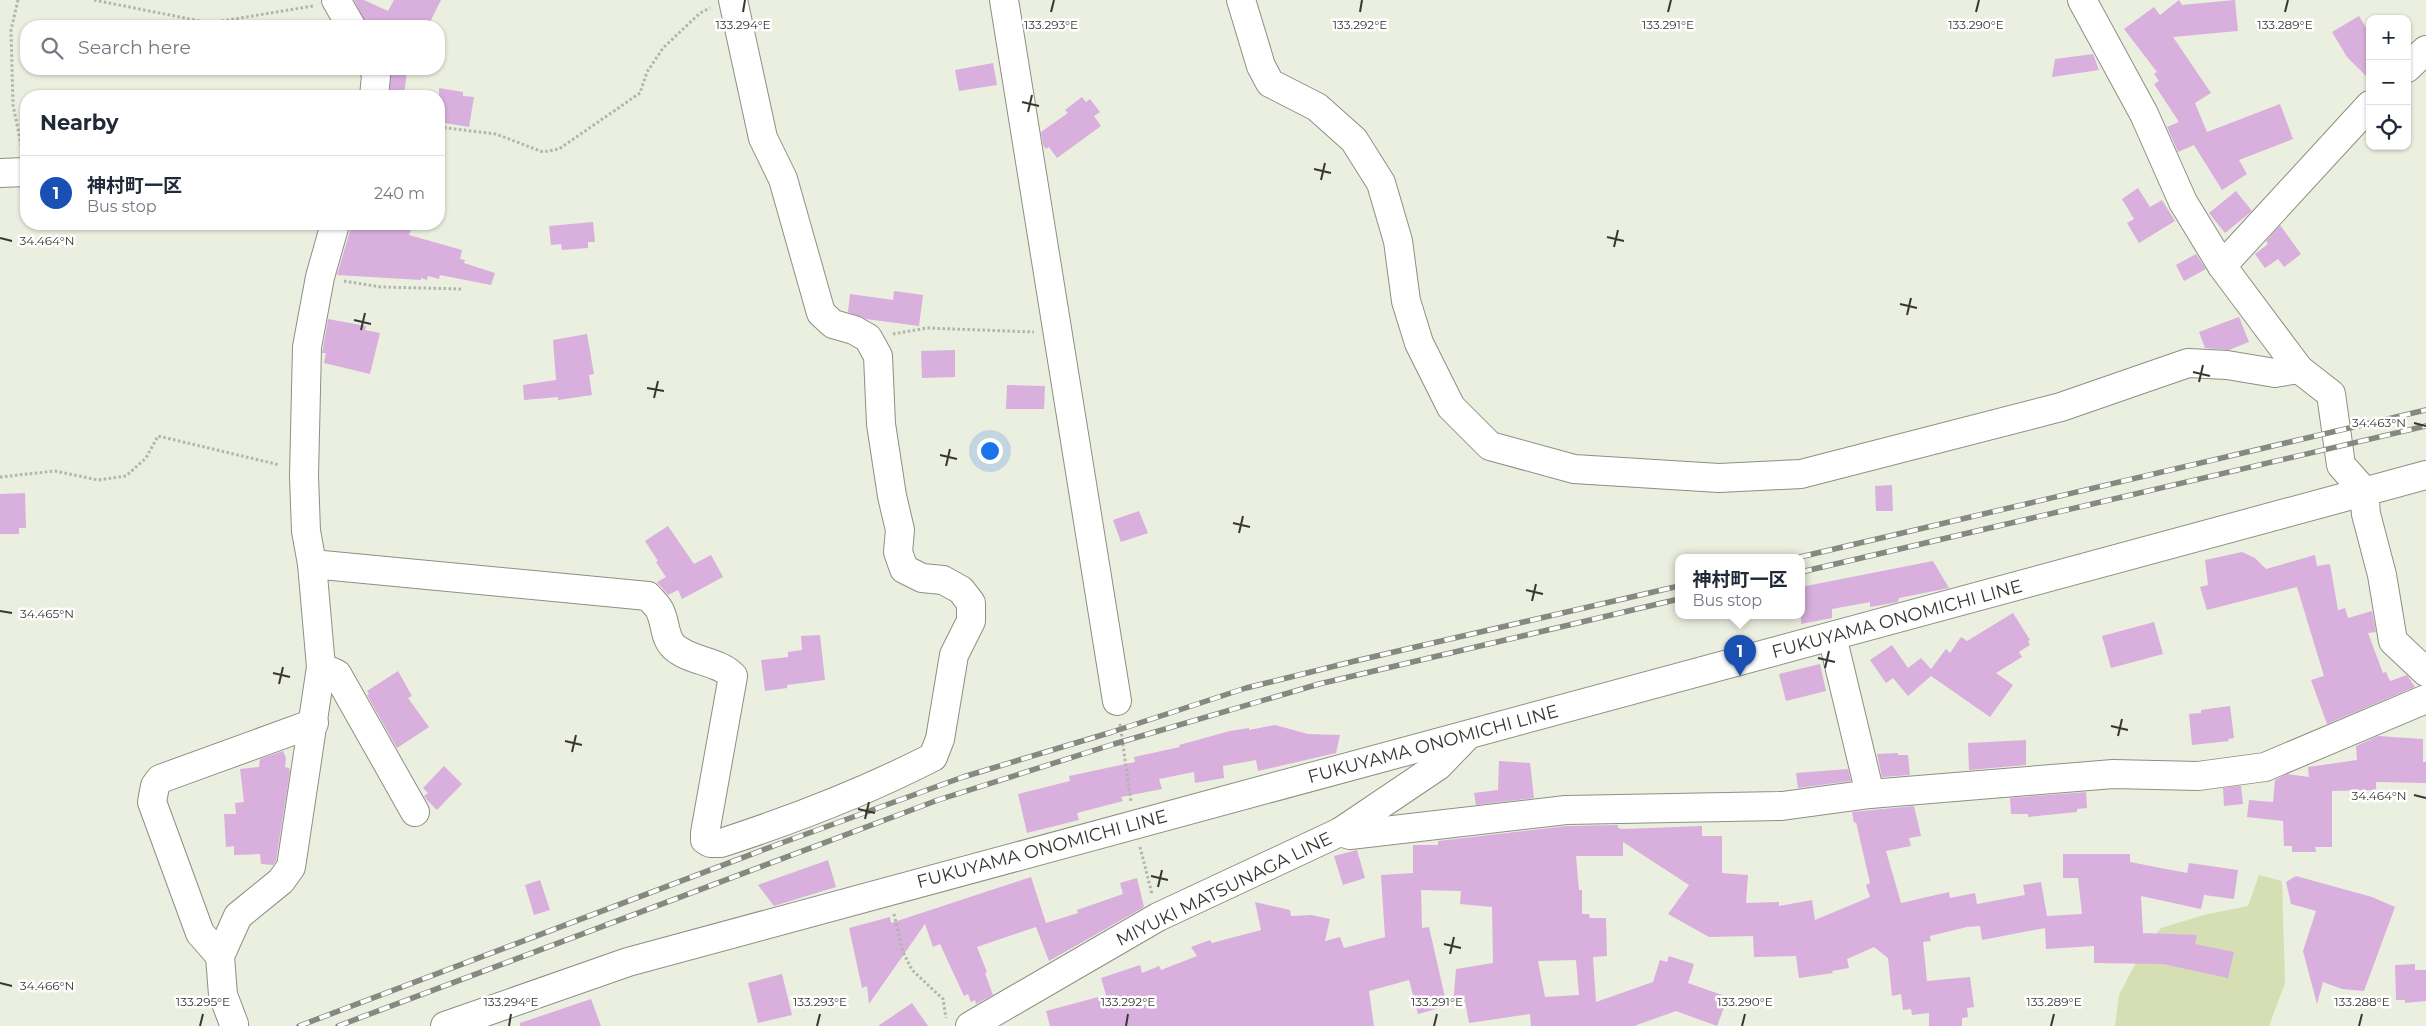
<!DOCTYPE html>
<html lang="en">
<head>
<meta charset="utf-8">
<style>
  body { margin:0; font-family:Montserrat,"Noto Sans JP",sans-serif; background:#f6f6f7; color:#1f2937 }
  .controls { position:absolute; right:15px; top:15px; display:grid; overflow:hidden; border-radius:10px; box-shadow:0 1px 4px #0004 }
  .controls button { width:45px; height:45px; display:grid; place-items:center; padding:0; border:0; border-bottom:1px solid #e0e1e3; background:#fff; color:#1f2937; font:25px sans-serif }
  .you { position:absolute; left:989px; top:450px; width:18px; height:18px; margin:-12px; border:4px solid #fff; border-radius:50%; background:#1a73e8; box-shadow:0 0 0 8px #1a73e833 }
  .badge { display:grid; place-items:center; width:32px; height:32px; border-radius:50%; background:#ea580c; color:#fff; font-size:16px; font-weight:700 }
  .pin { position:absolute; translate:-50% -41px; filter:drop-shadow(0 1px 2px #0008) }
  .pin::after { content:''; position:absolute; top:26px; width:18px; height:15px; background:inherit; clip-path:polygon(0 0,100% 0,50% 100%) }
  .popup { position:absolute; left:1675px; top:554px; width:130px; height:65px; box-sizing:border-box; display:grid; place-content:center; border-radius:10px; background:#fff; filter:drop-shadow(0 1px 4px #0005); font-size:16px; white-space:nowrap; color:#747a83 }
  .popup b { font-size:19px; color:#1f2937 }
  .popup::after { content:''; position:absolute; left:50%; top:100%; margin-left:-10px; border:10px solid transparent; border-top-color:#fff }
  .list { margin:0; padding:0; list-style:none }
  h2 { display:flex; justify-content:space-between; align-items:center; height:65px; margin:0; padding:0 20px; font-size:21px }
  h2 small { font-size:16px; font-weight:400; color:#747a83 }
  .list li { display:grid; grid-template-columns:32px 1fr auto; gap:15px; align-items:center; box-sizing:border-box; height:75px; padding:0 20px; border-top:1px solid #e0e1e3 }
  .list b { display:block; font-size:19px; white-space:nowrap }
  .list p { margin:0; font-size:16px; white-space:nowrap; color:#747a83 }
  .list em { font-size:16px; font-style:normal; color:#747a83 }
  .icon { flex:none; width:28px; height:28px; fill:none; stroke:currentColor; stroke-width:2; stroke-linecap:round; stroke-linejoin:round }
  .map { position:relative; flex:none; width:2426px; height:1026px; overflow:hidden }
  .search { position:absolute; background:#fff; box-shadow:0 1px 4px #0004; left:20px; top:20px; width:425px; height:55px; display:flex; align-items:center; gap:12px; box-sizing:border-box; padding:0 18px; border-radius:20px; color:#747a83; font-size:19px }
  .panel { position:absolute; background:#fff; box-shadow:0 1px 4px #0004; left:20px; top:90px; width:425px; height:140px; border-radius:20px }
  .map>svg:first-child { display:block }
</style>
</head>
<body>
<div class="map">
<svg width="2426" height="1026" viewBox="0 0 2426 1026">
  <rect width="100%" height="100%" fill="#ebefdf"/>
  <!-- green -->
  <path fill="#d6deb4" d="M 2259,875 L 2282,881 L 2285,983 L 2269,1026 L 2115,1026 L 2119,995 L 2142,951 L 2161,928 L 2204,915 L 2248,906 Z"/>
  <!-- building -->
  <g fill="#d9afdd" fill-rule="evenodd">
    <path d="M 354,0 L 364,0 L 388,11 L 394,0 L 441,0 L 428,26 L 371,26 L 366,24 Z"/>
    <path d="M 2179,0 L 2182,5 L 2235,0 L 2238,31 L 2173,37 L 2211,93 L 2195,103 L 2207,132 L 2280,104 L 2293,139 L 2239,160 L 2247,174 L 2222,190 L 2194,145 L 2178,152 L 2167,127 L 2179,122 L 2154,84 L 2159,81 L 2154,74 L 2157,72 L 2124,29 L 2154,7 L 2160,15 Z"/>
    <path d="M 2359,16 L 2370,34 L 2370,80 L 2347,57 L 2332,32 Z"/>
    <path d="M 2093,54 L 2099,70 L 2052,77 L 2055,59 Z"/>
    <path d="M 993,63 L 997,85 L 959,91 L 955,70 Z"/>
    <path d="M 390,69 L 407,71 L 404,96 L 390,96 Z"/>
    <path d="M 439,88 L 463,92 L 463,96 L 474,97 L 469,127 L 439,122 Z"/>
    <path d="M 1082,97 L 1086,102 L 1090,99 L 1100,112 L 1094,116 L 1101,126 L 1057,158 L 1049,147 L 1046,149 L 1043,145 L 1041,132 L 1068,113 L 1065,110 Z"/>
    <path d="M 2138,188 L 2150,207 L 2162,200 L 2175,221 L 2139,243 L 2127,223 L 2134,219 L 2122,199 Z"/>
    <path d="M 2236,191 L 2252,211 L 2225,233 L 2209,213 Z"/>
    <path d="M 593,222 L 595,242 L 588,242 L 588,248 L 562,250 L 561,244 L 551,245 L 549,226 Z"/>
    <path d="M 352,224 L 413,224 L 409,235 L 462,250 L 460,259 L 465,260 L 464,263 L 495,273 L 491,285 L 440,275 L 439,279 L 428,276 L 427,280 L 421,278 L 421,280 L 337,275 Z"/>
    <path d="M 2280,225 L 2301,254 L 2284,267 L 2278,259 L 2265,268 L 2255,254 L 2268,244 L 2266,241 Z"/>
    <path d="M 2196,254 L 2206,269 L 2184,281 L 2176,265 Z"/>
    <path d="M 894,291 L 923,295 L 919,326 L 866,319 L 848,312 L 850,294 L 893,300 Z"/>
    <path d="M 2239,317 L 2249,342 L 2229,350 L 2205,348 L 2199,332 Z"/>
    <path d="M 328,319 L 366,326 L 365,330 L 380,333 L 370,374 L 324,363 L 326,353 L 322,353 L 323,349 Z"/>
    <path d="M 587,334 L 594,374 L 589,375 L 592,395 L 558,400 L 558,397 L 524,400 L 523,385 L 556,380 L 553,340 Z"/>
    <path d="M 955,350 L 955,377 L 922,378 L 921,351 Z"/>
    <path d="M 1007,385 L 1045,386 L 1044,409 L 1006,409 Z"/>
    <path d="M 1892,485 L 1893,511 L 1876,511 L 1875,486 Z"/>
    <path d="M 25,493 L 26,528 L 19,528 L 19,534 L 0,534 L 0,494 Z"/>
    <path d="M 1139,511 L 1148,533 L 1121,542 L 1113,520 Z"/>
    <path d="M 668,526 L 694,564 L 711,555 L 723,577 L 682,599 L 678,590 L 668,595 L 657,582 L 666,577 L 656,562 L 658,561 L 645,541 Z"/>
    <path d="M 2242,552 L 2255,558 L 2266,569 L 2315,555 L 2317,566 L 2330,564 L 2338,610 L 2345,608 L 2348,618 L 2372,611 L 2376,632 L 2368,633 L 2383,673 L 2386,672 L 2390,681 L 2407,675 L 2415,687 L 2327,724 L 2311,680 L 2324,676 L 2297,587 L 2207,610 L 2200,587 L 2208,585 L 2205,560 Z"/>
    <path d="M 1933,561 L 1949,588 L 1899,598 L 1898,602 L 1870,607 L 1870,602 L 1832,609 L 1832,618 L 1801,624 L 1801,587 Z"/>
    <path d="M 2013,613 L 2030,640 L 2028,641 L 2030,645 L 2019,652 L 2022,657 L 1996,673 L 2013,685 L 1990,717 L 1931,676 L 1908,696 L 1893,678 L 1886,683 L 1870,660 L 1892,645 L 1908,668 L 1921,658 L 1931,669 L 1946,649 L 1950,653 L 1961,637 L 1967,641 Z"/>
    <path d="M 2154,622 L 2163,654 L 2111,668 L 2102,636 Z"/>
    <path d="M 820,635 L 825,680 L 787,685 L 787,688 L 765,691 L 761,660 L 788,657 L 788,652 L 802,650 L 801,636 Z"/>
    <path d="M 1820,664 L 1826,691 L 1786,701 L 1779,674 Z"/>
    <path d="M 398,671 L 412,696 L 408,698 L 429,727 L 397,748 L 367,695 L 369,694 L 367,691 Z"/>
    <path d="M 2230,706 L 2234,738 L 2228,739 L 2229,741 L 2192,745 L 2189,714 L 2201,713 L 2201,710 Z"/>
    <path d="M 1275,725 L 1308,734 L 1340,735 L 1336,753 L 1258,771 L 1256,760 L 1223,766 L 1224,778 L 1195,783 L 1194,772 L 1159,779 L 1162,789 L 1121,797 L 1123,801 L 1077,813 L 1079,820 L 1027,833 L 1018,794 L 1070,781 L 1069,776 L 1135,762 L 1134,757 L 1180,747 L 1179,745 L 1230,731 L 1249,728 L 1249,730 Z"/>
    <path d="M 2378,736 L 2423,739 L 2423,762 L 2426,762 L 2426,783 L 2376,782 L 2376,790 L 2332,791 L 2332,847 L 2315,847 L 2316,852 L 2292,852 L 2292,846 L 2284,846 L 2283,821 L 2247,817 L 2249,800 L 2273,802 L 2275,780 L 2287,774 L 2309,777 L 2308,767 L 2357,760 L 2356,746 Z"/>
    <path d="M 2026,740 L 2026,765 L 1969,770 L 1968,743 Z"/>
    <path d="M 283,751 L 286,758 L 285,767 L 289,768 L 290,771 L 276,861 L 273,865 L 261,864 L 260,854 L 234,855 L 234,846 L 226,847 L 224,814 L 236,814 L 235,803 L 244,802 L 240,769 L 259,767 L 260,759 Z"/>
    <path d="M 1898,753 L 1898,755 L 1908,755 L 1910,775 L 1882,777 L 1877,754 Z"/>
    <path d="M 1499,761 L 1530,763 L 1534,798 L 1476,805 L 1474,793 L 1498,790 Z"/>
    <path d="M 444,766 L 462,784 L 437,810 L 426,799 L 424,796 L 428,793 L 423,788 Z"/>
    <path d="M 1848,769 L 1851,781 L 1798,788 L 1796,773 Z"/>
    <path d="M 2238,786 L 2241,786 L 2243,804 L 2224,806 L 2223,788 Z"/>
    <path d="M 2086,792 L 2087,808 L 2077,809 L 2077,812 L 2028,817 L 2028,814 L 2011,814 L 2010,798 Z"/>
    <path d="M 1914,806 L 1921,836 L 1909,838 L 1911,846 L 1886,851 L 1901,903 L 1949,892 L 1950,898 L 1975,893 L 1977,904 L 2025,895 L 2023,885 L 2041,882 L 2047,916 L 2082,914 L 2078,878 L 2063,878 L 2063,854 L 2130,854 L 2130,862 L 2187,873 L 2189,863 L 2238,870 L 2234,899 L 2204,895 L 2201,909 L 2141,896 L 2143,933 L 2197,935 L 2195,944 L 2234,952 L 2228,978 L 2163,964 L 2094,963 L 2094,946 L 2046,949 L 2045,928 L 1982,940 L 1980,926 L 1967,927 L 1930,936 L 1931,941 L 1923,942 L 1927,981 L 1970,977 L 1974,1007 L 1967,1008 L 1968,1017 L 1962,1018 L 1962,1026 L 1929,1026 L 1929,1013 L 1912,1015 L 1911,1009 L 1903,1010 L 1901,994 L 1892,996 L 1888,958 L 1874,947 L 1847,959 L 1849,968 L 1832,971 L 1833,973 L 1799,978 L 1796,956 L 1754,957 L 1753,936 L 1709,937 L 1668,914 L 1689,885 L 1623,842 L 1623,856 L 1576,856 L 1579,890 L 1582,890 L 1582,914 L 1589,914 L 1590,918 L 1606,918 L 1607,956 L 1593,957 L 1596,1002 L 1653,982 L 1660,960 L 1667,962 L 1669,956 L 1694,964 L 1688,983 L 1728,997 L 1717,1026 L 1676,1011 L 1634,1026 L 1531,1026 L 1530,1014 L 1469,1023 L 1465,1001 L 1453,1005 L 1456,969 L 1493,963 L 1492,907 L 1460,904 L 1461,891 L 1421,890 L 1422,928 L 1429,927 L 1447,1006 L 1418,1014 L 1409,980 L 1369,991 L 1374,1026 L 1050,1026 L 1046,1011 L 1106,995 L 1101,978 L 1140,965 L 1142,973 L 1159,966 L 1161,970 L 1197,956 L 1191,947 L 1210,940 L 1212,943 L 1261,930 L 1255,902 L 1290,910 L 1291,916 L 1311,915 L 1330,919 L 1325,941 L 1340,937 L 1344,948 L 1385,937 L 1381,875 L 1413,873 L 1413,845 L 1438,845 L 1438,841 L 1567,826 L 1618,825 L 1618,828 L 1623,829 L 1702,826 L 1702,836 L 1722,836 L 1722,873 L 1748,875 L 1746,903 L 1779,902 L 1779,906 L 1812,900 L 1815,920 L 1870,897 L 1866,885 L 1870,883 L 1856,822 L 1854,823 L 1852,812 ZM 1576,960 L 1579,995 L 1545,997 L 1538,961 Z"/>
    <path d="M 1357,850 L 1365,878 L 1343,885 L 1334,856 Z"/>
    <path d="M 828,860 L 836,887 L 774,906 L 758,885 Z"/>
    <path d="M 2296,876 L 2372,897 L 2395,907 L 2364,991 L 2342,989 L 2323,982 L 2317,1004 L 2303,951 L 2316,911 L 2291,904 L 2286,882 Z"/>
    <path d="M 1031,877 L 1046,923 L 1078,913 L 1077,910 L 1123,894 L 1120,883 L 1137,878 L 1144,907 L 1049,961 L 1036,927 L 977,947 L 987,972 L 985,973 L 993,995 L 976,1004 L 975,1000 L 971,1002 L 968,994 L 964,996 L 940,944 L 933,947 L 925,924 L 869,1004 L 867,986 L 862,988 L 849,928 L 890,917 L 891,923 Z"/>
    <path d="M 540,880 L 550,910 L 534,915 L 525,885 Z"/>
    <path d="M 2415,964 L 2415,970 L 2426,970 L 2426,1001 L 2405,1003 L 2405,1000 L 2396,1000 L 2395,965 Z"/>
    <path d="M 782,974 L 792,1015 L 758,1023 L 748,983 Z"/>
    <path d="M 591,999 L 601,1026 L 520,1026 L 520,1023 Z"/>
    <path d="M 912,1003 L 928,1026 L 878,1026 Z"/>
  </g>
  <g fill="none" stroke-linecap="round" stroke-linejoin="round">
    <defs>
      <g id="minor">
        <path d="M 336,0 L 351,26"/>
        <path d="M 1004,0 L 1117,701"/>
        <path d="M 1241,0 L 1261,66 L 1270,83 L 1317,107 L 1354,140 L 1381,183 L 1398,241 L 1406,301 L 1419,343 L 1451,407 L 1490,446 L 1574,469 L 1719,478 L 1801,474 L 2061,407 L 2188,363 L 2227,365 L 2275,373 L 2299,369"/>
        <path d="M 2082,0 L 2144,114 L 2183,202 L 2222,266 L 2299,369 L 2331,394 L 2341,465 L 2364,491 L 2366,514 L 2382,575 L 2393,641 L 2426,672"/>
        <path d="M 2407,68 L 2426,50"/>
        <path d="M 374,69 L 376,76 L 374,96"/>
        <path d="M 0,173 L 26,172"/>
        <path d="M 2222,266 L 2370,105"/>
        <path d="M 312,564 L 648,596 C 652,601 658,606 660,611 C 666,623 664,638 674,647 C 691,662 717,660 733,676 L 705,833 L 705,840 L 710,843 L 721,843 C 795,819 863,793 933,757 L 940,739 L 954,655 L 971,621 L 971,603 L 961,590 L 943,580 L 922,578 L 904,569 L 898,552 L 900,530 L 892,496 L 881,424 L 878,356 L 868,338 L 854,330 L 833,324 L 821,313 L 783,179 L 763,138 L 733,0"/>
        <path d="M 1832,636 L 1870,794"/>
        <path d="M 321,667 L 337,674 L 415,812"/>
        <path d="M 1340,832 L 1350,835 L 1566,810 L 1782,806 L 1870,794 L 2113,774 L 2198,776 L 2265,767 L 2426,699"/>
        <path d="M 220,956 L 200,933 L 152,802 L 155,786 L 160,779 L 314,723"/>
        <path d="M 234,1024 L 223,995 L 220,956 L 238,916 L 281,881 L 291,867 L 321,667 L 312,564 L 306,531 L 304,476 L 307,347 L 320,277 L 335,224"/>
      </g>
      <g id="major">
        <path d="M 445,1026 L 628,962 L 2426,475"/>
        <path d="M 970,1026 L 1158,917 L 1340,832 L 1438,766 L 1467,736"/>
      </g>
    </defs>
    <!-- minor casing -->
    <use href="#minor" stroke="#8d9082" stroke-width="30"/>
    <!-- major casing -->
    <use href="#major" stroke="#8d9082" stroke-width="30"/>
    <!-- path -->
    <g stroke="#b2b5a9" stroke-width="3" stroke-dasharray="2.5 2.5" stroke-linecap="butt">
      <path d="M 18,0 L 11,30 L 13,105 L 22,149"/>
      <path d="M 94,0 L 210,23 L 313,6"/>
      <path d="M 439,127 L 496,134 L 543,152 L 559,149 L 640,93 L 647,72 L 663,48 L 700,13 L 710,8"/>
      <path d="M 344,281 L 381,287 L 463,289"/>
      <path d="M 893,334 L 927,328 L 1034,332"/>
      <path d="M 0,477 L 55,471 L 98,480 L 126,476 L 146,458 L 158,436 L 280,465"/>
      <path d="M 1120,724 L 1131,802"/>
      <path d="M 1140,847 L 1152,894"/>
      <path d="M 894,914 L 903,952 L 912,970 L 943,999 L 946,1018"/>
    </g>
    <!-- minor -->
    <use href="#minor" stroke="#fff" stroke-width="28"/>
    <!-- major -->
    <use href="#major" stroke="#fff" stroke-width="28"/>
    <defs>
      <g id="rail">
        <path d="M 1800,557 L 2426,410"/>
        <path d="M 1801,572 L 2426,426"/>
        <path d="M 299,1026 L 776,845 L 963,777 L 1112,732 L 1246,688 L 1355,661 L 1679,586"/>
        <path d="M 338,1026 L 938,800 L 1114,744 L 1319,684 L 1679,599"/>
      </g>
    </defs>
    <!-- rail casing -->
    <use href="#rail" stroke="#86897e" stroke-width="5.5"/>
    <!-- rail -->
    <use href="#rail" stroke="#fff" stroke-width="4" stroke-dasharray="11" stroke-linecap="butt"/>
  </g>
  <!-- ticks -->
  <path fill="none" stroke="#363731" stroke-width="2" d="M 743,12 L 745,0M 1051,12 L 1054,0M 1360,12 L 1362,0M 1668,12 L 1671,0M 1976,12 L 1979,0M 2285,12 L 2288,0M 1022,102 L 1039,106M 1028,112 L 1032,95M 1314,169 L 1331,173M 1321,180 L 1325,163M 1607,237 L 1624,241M 0,238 L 12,241M 1614,247 L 1618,230M 1900,304 L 1917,308M 1907,315 L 1911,298M 354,320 L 371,324M 361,330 L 365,313M 2193,372 L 2210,376M 2199,382 L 2203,365M 647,388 L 664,391M 654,398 L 658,381M 2414,423 L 2426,426M 940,455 L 957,459M 946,466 L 950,449M 1233,523 L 1250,527M 1239,533 L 1243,516M 1526,590 L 1543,594M 1532,601 L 1536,584M 0,611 L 12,613M 1818,658 L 1835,662M 1825,668 L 1829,651M 273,673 L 290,677M 279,684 L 283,667M 2111,726 L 2128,730M 2118,736 L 2122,719M 565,741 L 582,745M 572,752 L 576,735M 2414,795 L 2426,798M 858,809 L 875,813M 865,819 L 869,802M 1151,876 L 1168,880M 1158,887 L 1162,870M 1444,944 L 1461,948M 1450,954 L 1454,937M 0,983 L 12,986M 200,1026 L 203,1014M 509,1026 L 511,1014M 817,1026 L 820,1014M 1126,1026 L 1128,1014M 1434,1026 L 1437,1014M 1742,1026 L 1745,1014M 2051,1026 L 2054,1014M 2359,1026 L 2362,1014"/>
  <g text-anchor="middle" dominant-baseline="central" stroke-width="5" stroke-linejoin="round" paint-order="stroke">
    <!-- street labels -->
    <g font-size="18" fill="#363731" stroke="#fff">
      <text transform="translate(1897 619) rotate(-15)">FUKUYAMA ONOMICHI LINE</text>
      <text transform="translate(1433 744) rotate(-15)">FUKUYAMA ONOMICHI LINE</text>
      <text transform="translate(1042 849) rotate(-15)">FUKUYAMA ONOMICHI LINE</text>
      <text transform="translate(1224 889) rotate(-26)">MIYUKI MATSUNAGA LINE</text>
    </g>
  </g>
  <g font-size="12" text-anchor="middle" fill="#363731" stroke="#fff" stroke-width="5" stroke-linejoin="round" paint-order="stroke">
    <text x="743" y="29">133.294°E</text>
    <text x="1051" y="29">133.293°E</text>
    <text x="1360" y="29">133.292°E</text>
    <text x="1668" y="29">133.291°E</text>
    <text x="1976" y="29">133.290°E</text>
    <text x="2285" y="29">133.289°E</text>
    <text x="47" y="245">34.464°N</text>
    <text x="2379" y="427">34.463°N</text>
    <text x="47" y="618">34.465°N</text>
    <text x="2379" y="800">34.464°N</text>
    <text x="47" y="990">34.466°N</text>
    <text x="203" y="1006">133.295°E</text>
    <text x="511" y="1006">133.294°E</text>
    <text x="820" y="1006">133.293°E</text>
    <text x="1128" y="1006">133.292°E</text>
    <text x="1437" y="1006">133.291°E</text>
    <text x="1745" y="1006">133.290°E</text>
    <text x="2054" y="1006">133.289°E</text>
    <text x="2362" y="1006">133.288°E</text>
  </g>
</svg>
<div class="controls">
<button>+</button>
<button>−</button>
<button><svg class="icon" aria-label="locate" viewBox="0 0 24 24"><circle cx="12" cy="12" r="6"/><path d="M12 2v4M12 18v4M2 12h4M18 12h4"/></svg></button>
</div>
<div class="you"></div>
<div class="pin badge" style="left:1740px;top:676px;background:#1a4fb4">1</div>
<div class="popup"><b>神村町一区</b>Bus stop</div>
<div class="search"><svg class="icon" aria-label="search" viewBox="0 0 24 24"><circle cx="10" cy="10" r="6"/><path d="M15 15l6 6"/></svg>Search here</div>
<section class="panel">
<h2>Nearby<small></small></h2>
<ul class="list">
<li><span class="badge" style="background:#1a4fb4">1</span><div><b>神村町一区</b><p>Bus stop</p></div><em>240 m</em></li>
</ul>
</section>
</div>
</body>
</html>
